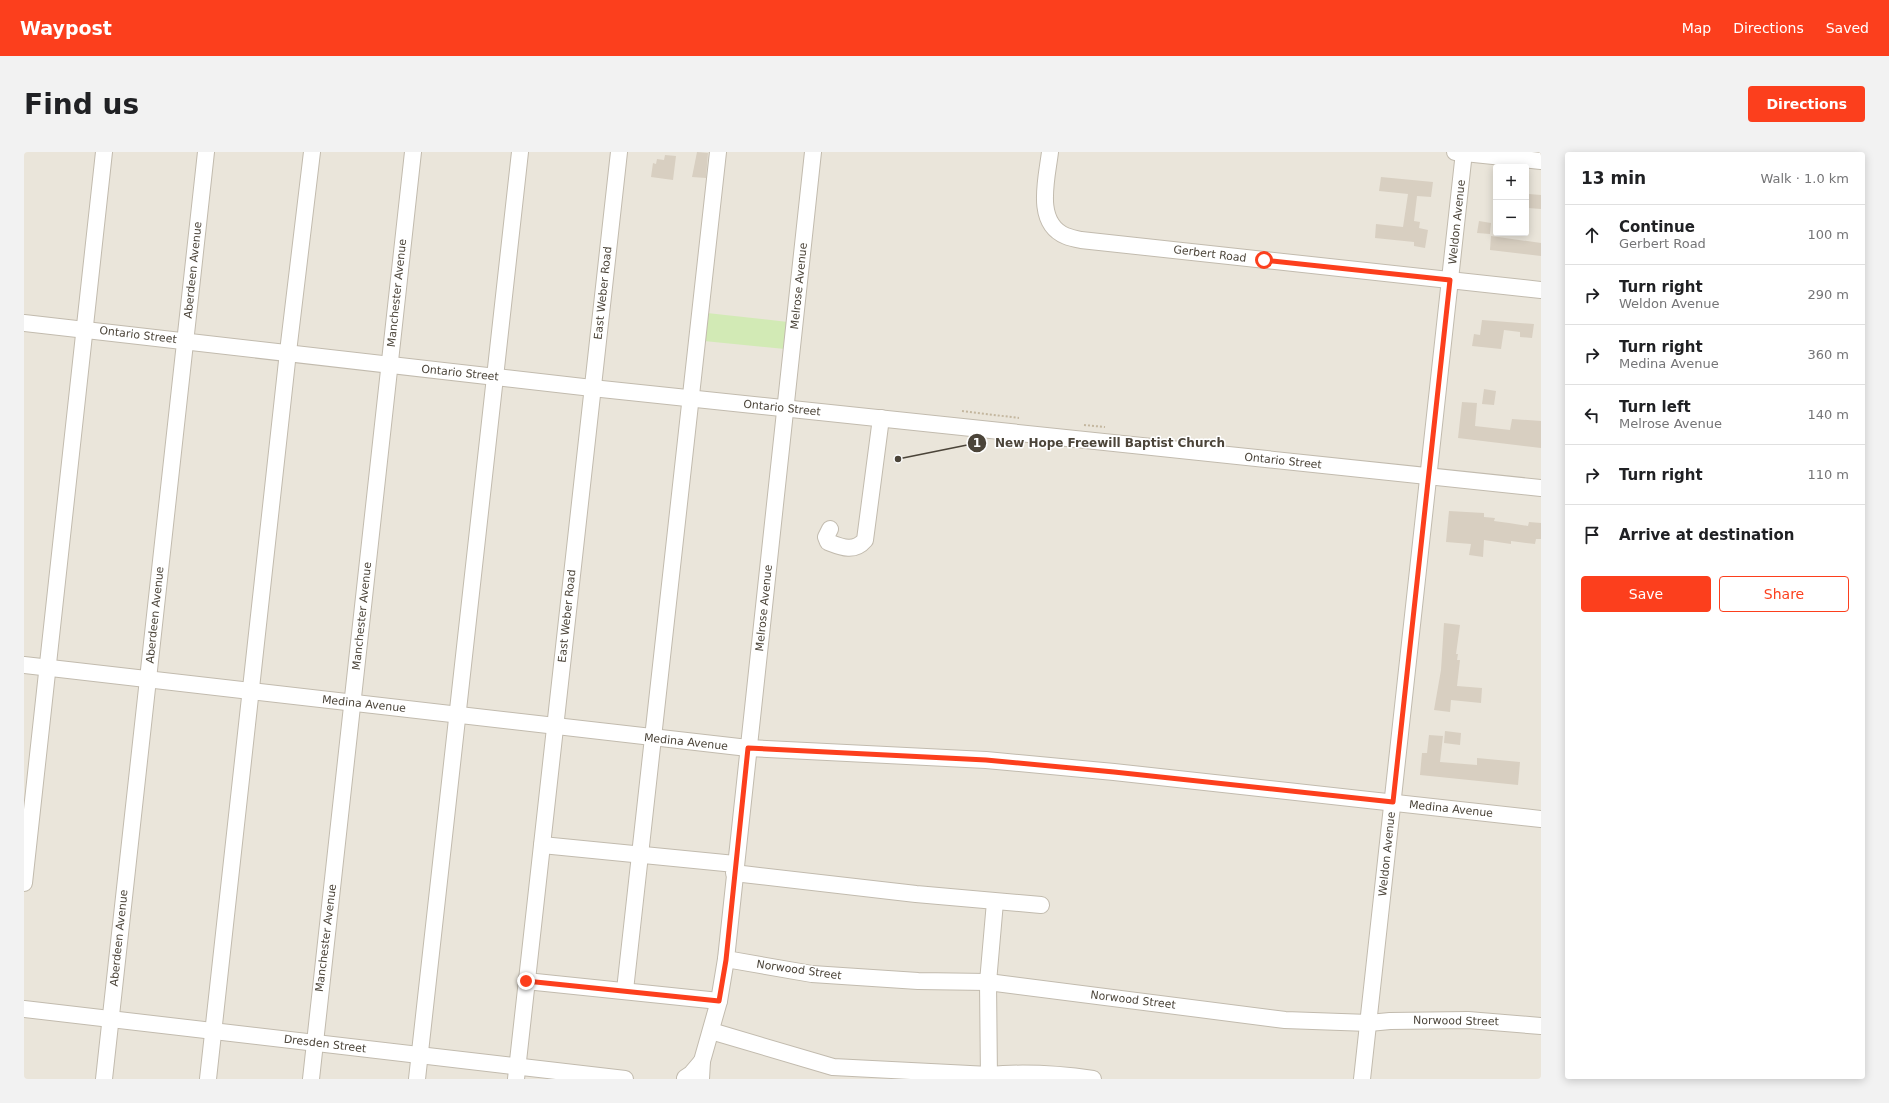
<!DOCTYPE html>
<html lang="en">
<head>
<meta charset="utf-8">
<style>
  body { margin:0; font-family:"DejaVu Sans",sans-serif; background:#f2f2f2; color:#202124 }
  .controls { position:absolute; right:12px; top:12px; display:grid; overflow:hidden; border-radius:4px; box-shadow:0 2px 10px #0003 }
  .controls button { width:36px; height:36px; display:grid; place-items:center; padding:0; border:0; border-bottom:1px solid #e0e0e0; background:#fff; color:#202124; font:20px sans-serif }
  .stop { position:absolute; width:12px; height:12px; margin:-9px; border:3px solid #fc3f1d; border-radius:50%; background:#fff }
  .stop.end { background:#fc3f1d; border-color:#fff; box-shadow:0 1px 4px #0008 }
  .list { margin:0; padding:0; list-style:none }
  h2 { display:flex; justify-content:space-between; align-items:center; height:52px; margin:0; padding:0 16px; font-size:17px }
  h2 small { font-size:13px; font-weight:400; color:#757577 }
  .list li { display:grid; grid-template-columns:26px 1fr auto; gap:12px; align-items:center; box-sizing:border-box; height:60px; padding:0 16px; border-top:1px solid #e0e0e0 }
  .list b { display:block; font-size:15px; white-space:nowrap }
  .list p { margin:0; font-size:13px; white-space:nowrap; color:#757577 }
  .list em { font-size:13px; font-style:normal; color:#757577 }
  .actions { display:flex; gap:8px; padding:12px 16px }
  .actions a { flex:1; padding:9px 0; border:1px solid #fc3f1d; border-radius:4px; text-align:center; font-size:14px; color:#fc3f1d }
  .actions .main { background:#fc3f1d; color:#fff }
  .icon { flex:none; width:22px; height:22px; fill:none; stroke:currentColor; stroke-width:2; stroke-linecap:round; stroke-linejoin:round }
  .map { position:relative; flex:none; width:1517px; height:927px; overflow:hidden; border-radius:4px }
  header { display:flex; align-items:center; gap:24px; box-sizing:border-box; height:56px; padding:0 20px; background:#fc3f1d; color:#fff }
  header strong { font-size:19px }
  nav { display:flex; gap:22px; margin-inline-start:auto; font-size:14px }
  .intro { display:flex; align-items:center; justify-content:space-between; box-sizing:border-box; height:96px; padding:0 24px }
  h1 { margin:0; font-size:28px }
  .button { padding:10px 18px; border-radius:4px; background:#fc3f1d; color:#fff; font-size:14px; font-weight:700 }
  main { display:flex; gap:24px; padding:0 24px }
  aside { flex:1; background:#fff; border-radius:4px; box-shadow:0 2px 10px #0003 }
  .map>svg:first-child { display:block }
</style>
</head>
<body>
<header>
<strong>Waypost</strong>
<nav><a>Map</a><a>Directions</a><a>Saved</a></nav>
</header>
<div class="intro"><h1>Find us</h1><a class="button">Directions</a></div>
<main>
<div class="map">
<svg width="1517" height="927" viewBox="0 0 1517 927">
  <rect width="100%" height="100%" fill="#f6f3ec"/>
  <!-- residential -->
  <path fill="#eae5da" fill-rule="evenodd" d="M 0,0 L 1517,0 L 1517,927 L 0,927 ZM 1472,15 L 1502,15 L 1502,81 L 1472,81 Z"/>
  <!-- green -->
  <path fill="#d2eab5" d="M 683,161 L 764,170 L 761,197 L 680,189 Z"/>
  <!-- building -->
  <g fill="#d8cfc1">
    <path d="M 673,0 L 684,1 L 682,26 L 668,25 Z"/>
    <path d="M 641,3 L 652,4 L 649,28 L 627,25 L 629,11 L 632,12 L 633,7 L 640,8 Z"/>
    <path d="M 1357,25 L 1409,30 L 1407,45 L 1393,44 L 1390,69 L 1396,70 L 1395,76 L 1404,78 L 1401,96 L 1390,94 L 1390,90 L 1351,86 L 1352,72 L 1379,75 L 1384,42 L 1355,39 Z"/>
    <path d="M 1505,42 L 1517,43 L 1517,57 L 1504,56 Z"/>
    <path d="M 1455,69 L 1467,71 L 1466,82 L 1453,81 Z"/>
    <path d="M 1467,84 L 1517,91 L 1517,104 L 1466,98 Z"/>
    <path d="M 1458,168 L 1510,172 L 1508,186 L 1496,185 L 1496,180 L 1480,178 L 1477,197 L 1448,194 L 1450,182 L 1456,183 Z"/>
    <path d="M 1460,237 L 1472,239 L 1470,253 L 1458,252 Z"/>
    <path d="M 1438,250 L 1453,251 L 1451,274 L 1486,278 L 1488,267 L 1517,269 L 1517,296 L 1434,286 Z"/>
    <path d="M 1425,359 L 1460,361 L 1460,365 L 1471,366 L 1470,369 L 1485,371 L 1504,374 L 1505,370 L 1517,371 L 1517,387 L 1512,387 L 1511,392 L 1487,389 L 1487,392 L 1460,388 L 1459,405 L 1445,403 L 1447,392 L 1422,390 Z"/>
    <path d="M 1420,471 L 1436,473 L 1432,502 L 1434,502 L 1433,508 L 1436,508 L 1433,534 L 1458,536 L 1457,551 L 1427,548 L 1426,560 L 1410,558 L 1417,518 Z"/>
    <path d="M 1421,579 L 1437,581 L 1436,593 L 1420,591 Z"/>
    <path d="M 1405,583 L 1419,584 L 1416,610 L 1453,613 L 1453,606 L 1496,610 L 1494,633 L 1396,623 L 1398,601 L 1403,601 Z"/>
  </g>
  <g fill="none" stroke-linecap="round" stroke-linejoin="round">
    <defs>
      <g id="minor">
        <path d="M 1026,0 C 1023,26 1010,71 1042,84 C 1047,86 1052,87 1057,88 L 1517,138"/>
        <path d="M 1431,0 L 1517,9"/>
        <path d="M 0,171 L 568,236 L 1517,336"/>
        <path d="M 806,377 L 802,385 L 804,390 C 817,395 830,401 841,388 L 857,266"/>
        <path d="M 0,513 L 724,596 L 962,608 L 1090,620 L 1517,667"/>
        <path d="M 518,693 L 711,712"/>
        <path d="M 710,721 L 892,742 L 1017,753"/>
        <path d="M 0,731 L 80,0"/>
        <path d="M 702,807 L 788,822 L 894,829 L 964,830 L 1261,868 L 1345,871 L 1366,869 L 1444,868 L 1517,874"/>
        <path d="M 502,829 L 695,849"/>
        <path d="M 601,838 L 694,0"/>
        <path d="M 0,857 L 601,927"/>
        <path d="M 687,879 L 809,915 L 965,923 C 1000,920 1035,922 1069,927"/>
        <path d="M 661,926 L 667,922 L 678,909"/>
        <path d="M 80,927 L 182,0"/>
        <path d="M 184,927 L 264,200 L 288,0"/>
        <path d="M 287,927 L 389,0"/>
        <path d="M 393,927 L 496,0"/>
        <path d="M 492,927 L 595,0"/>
        <path d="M 677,927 L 678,909 L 695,849 L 702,807 L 789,0"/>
        <path d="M 965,927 L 964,830 L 971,750"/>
        <path d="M 1338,927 L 1440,0"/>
      </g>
    </defs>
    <!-- minor casing -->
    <use href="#minor" stroke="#c2bbae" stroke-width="18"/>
    <!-- path -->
    <g stroke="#c4b79f" stroke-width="2" stroke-dasharray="2 2" stroke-linecap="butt">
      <path d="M 938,259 L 995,266"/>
      <path d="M 1060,273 L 1081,275"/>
    </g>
    <!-- minor -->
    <use href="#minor" stroke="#fff" stroke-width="16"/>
  </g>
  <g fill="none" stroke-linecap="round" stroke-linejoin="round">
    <!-- route -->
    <path stroke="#fc3f1d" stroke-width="5" d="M 502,829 L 695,849 L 702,808 L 724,596 L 962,608 L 1090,620 L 1369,650 L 1426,128 L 1240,108"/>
  </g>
  <g text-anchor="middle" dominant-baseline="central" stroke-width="3" stroke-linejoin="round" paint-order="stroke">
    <!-- street labels -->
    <g font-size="11" fill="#4b4439" stroke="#fff">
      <text transform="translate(1433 70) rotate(-84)">Weldon Avenue</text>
      <text transform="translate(1186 102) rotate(7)">Gerbert Road</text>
      <text transform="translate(169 118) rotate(-84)">Aberdeen Avenue</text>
      <text transform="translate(775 134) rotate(-84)">Melrose Avenue</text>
      <text transform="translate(373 141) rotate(-84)">Manchester Avenue</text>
      <text transform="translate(579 141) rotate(-84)">East Weber Road</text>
      <text transform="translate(114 183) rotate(7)">Ontario Street</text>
      <text transform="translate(436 221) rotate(6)">Ontario Street</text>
      <text transform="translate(758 256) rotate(6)">Ontario Street</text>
      <text transform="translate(1259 309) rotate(6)">Ontario Street</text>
      <text transform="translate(740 456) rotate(-84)">Melrose Avenue</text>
      <text transform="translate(131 463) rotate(-84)">Aberdeen Avenue</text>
      <text transform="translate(338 464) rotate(-84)">Manchester Avenue</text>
      <text transform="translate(543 464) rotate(-84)">East Weber Road</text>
      <text transform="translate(340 552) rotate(6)">Medina Avenue</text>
      <text transform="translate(662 590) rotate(6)">Medina Avenue</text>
      <text transform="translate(1427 657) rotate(6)">Medina Avenue</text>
      <text transform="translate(1363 702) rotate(-84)">Weldon Avenue</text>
      <text transform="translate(95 786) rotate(-84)">Aberdeen Avenue</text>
      <text transform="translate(302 786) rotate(-83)">Manchester Avenue</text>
      <text transform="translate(775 818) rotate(8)">Norwood Street</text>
      <text transform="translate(1109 848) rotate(7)">Norwood Street</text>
      <text transform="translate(1432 869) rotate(1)">Norwood Street</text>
      <text transform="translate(301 892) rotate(7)">Dresden Street</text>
    </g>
  </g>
  <!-- callouts -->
  <path fill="none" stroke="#4b4439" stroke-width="1.5" d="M874 307L953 291"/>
  <g fill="#4b4439" stroke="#fff" stroke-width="1.5">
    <circle cx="874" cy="307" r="4"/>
    <circle cx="953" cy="291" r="10"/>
  </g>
  <g font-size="12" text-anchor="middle" font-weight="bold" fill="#fff">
    <text x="953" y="295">1</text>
  </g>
  <g font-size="12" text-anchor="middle" font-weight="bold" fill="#4b4439" stroke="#fff" stroke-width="3" stroke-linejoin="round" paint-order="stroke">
    <text x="1086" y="295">New Hope Freewill Baptist Church</text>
  </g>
</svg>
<div class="controls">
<button>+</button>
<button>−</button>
</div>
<div class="stop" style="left:1240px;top:108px"></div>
<div class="stop end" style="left:502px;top:829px"></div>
</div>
<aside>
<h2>13 min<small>Walk · 1.0 km</small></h2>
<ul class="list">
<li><svg class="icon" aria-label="ahead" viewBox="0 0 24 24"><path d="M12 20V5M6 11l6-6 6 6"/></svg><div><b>Continue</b><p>Gerbert Road</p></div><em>100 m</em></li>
<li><svg class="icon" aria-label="right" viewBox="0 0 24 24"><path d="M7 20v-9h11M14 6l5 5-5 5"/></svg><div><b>Turn right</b><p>Weldon Avenue</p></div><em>290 m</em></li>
<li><svg class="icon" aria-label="right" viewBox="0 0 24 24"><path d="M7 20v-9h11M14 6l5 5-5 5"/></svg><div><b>Turn right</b><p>Medina Avenue</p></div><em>360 m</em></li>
<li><svg class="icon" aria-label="left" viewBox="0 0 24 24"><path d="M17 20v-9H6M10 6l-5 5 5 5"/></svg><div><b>Turn left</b><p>Melrose Avenue</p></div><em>140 m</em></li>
<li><svg class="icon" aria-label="right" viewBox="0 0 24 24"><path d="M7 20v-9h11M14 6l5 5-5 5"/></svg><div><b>Turn right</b></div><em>110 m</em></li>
<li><svg class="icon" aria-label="arrive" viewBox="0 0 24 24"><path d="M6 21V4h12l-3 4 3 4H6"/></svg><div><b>Arrive at destination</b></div></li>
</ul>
<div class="actions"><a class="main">Save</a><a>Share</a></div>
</aside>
</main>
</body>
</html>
